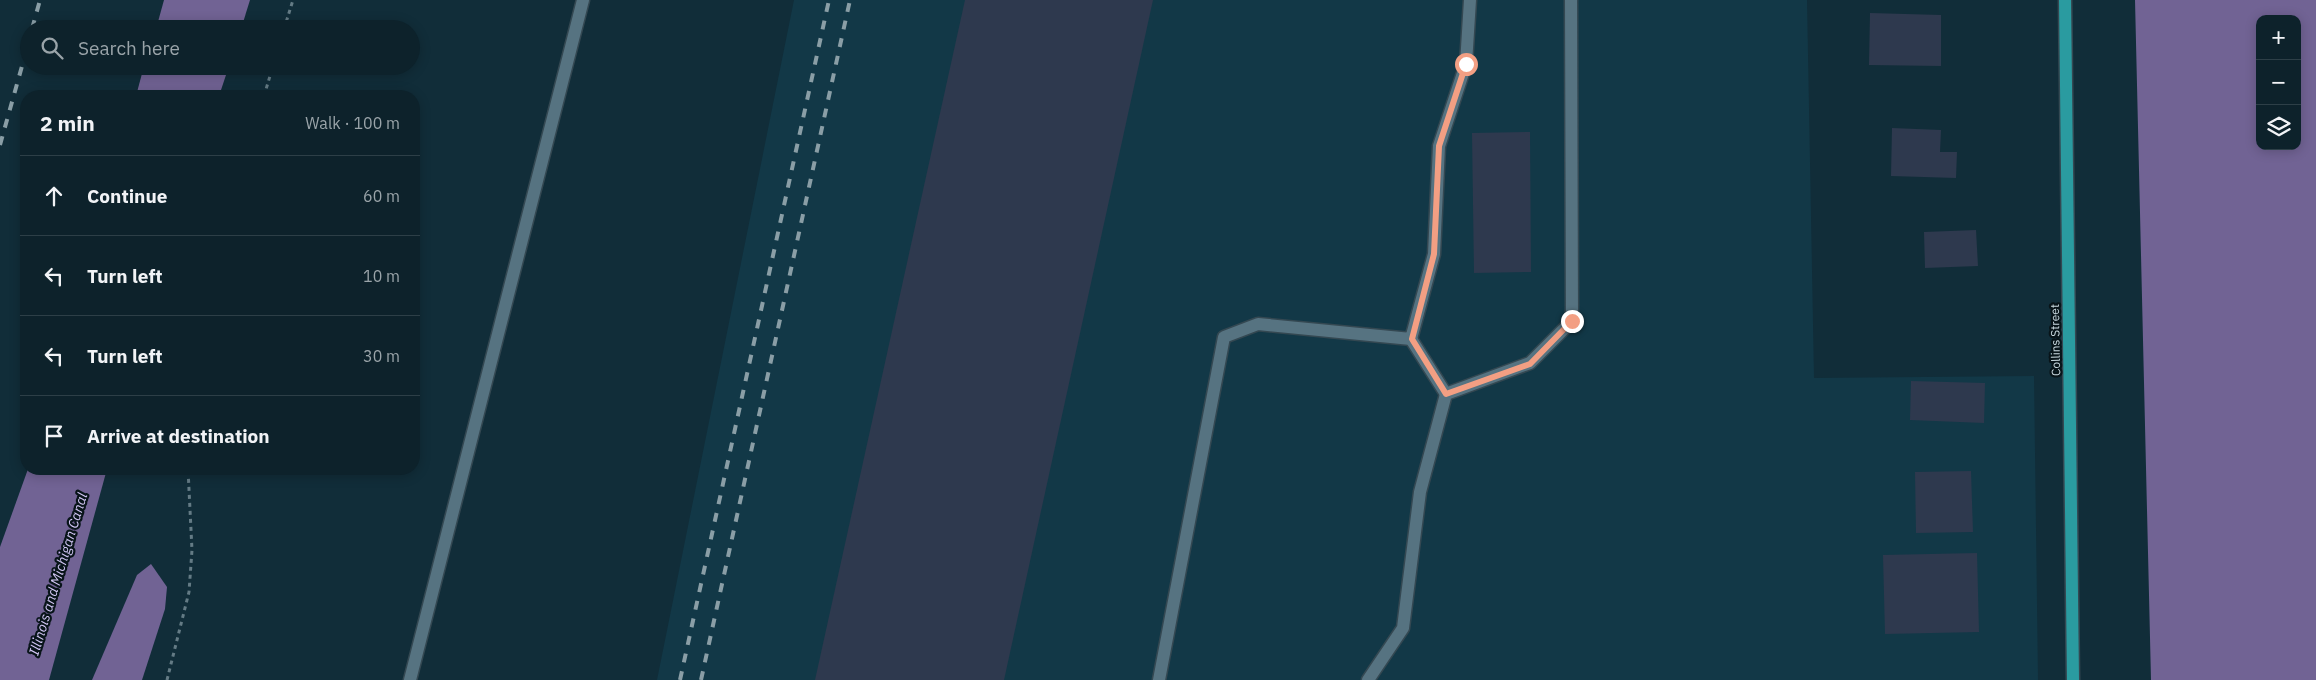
<!DOCTYPE html>
<html lang="en">
<head>
<meta charset="utf-8">
<style>
  body { margin:0; font-family:"IBM Plex Sans",sans-serif; background:#162a33; color:#f1f3f6 }
  .controls { position:absolute; right:15px; top:15px; display:grid; overflow:hidden; border-radius:10px; box-shadow:0 2px 12px #0003 }
  .controls button { width:45px; height:45px; display:grid; place-items:center; padding:0; border:0; border-bottom:1px solid #2d3f47; background:#0d222b; color:#f1f3f6; font:25px sans-serif }
  .stop { position:absolute; width:15px; height:15px; margin:-11px; border:4px solid #f39f83; border-radius:50%; background:#fff }
  .stop.end { background:#f39f83; border-color:#fff; box-shadow:0 1px 5px #0008 }
  .list { margin:0; padding:0; list-style:none }
  h2 { display:flex; justify-content:space-between; align-items:center; height:65px; margin:0; padding:0 20px; font-size:21px }
  h2 small { font-size:16px; font-weight:400; color:#9aa4a9 }
  .list li { display:grid; grid-template-columns:32px 1fr auto; gap:15px; align-items:center; box-sizing:border-box; height:80px; padding:0 20px; border-top:1px solid #2d3f47 }
  .list b { display:block; font-size:19px; white-space:nowrap }
  .list em { font-size:16px; font-style:normal; color:#9aa4a9 }
  .icon { flex:none; width:28px; height:28px; fill:none; stroke:currentColor; stroke-width:2; stroke-linecap:round; stroke-linejoin:round }
  .map { position:relative; flex:none; width:2316px; height:680px; overflow:hidden }
  .search { position:absolute; background:#0d222b; box-shadow:0 2px 12px #0003; left:20px; top:20px; width:400px; height:55px; display:flex; align-items:center; gap:12px; box-sizing:border-box; padding:0 18px; border-radius:28px; color:#9aa4a9; font-size:19px }
  .panel { position:absolute; background:#0d222b; box-shadow:0 2px 12px #0003; left:20px; top:90px; width:400px; height:385px; border-radius:20px }
  .map>svg:first-child { display:block }
</style>
</head>
<body>
<div class="map">
<svg width="2316" height="680" viewBox="0 0 2316 680">
  <rect width="100%" height="100%" fill="#112d39"/>
  <!-- built -->
  <path fill="#123847" d="M 794,0 L 1807,0 L 1814,378 L 2034,376 L 2038,680 L 657,680 Z"/>
  <!-- water -->
  <g fill="#716394" fill-rule="evenodd">
    <path d="M 164,0 L 250,0 L 241,29 L 156,29 Z"/>
    <path d="M 2135,0 L 2316,0 L 2316,680 L 2151,680 ZM 2260,19 L 2297,19 L 2297,146 L 2260,146 Z"/>
    <path d="M 144,66 L 229,66 L 219,96 L 136,96 Z"/>
    <path d="M 28,469 L 107,469 L 49,680 L 0,680 L 0,547 Z"/>
    <path d="M 151,564 L 167,587 L 165,609 L 142,680 L 92,680 L 137,575 Z"/>
  </g>
  <!-- building -->
  <g fill="#2e394e">
    <path d="M 965,0 L 1153,0 L 1004,680 L 815,680 Z"/>
    <path d="M 1870,13 L 1941,15 L 1941,66 L 1869,65 Z"/>
    <path d="M 1892,128 L 1941,130 L 1940,152 L 1957,152 L 1956,178 L 1891,176 Z"/>
    <path d="M 1530,132 L 1531,272 L 1474,273 L 1472,133 Z"/>
    <path d="M 1976,230 L 1978,266 L 1925,268 L 1924,232 Z"/>
    <path d="M 1911,381 L 1985,383 L 1984,423 L 1910,420 Z"/>
    <path d="M 1971,471 L 1973,532 L 1916,533 L 1915,472 Z"/>
    <path d="M 1977,553 L 1979,632 L 1885,634 L 1883,555 Z"/>
  </g>
  <g fill="none" stroke-linecap="round" stroke-linejoin="round">
    <defs>
      <g id="lane">
        <path d="M 1411,339 L 1446,394"/>
        <path d="M 410,680 L 583,0"/>
        <path d="M 1159,680 L 1224,337 L 1258,324 L 1411,339 L 1434,254 L 1439,146 L 1466,64 L 1470,0"/>
        <path d="M 1368,680 L 1403,628 L 1420,492 L 1446,394 L 1530,363 L 1572,321 L 1571,0"/>
      </g>
      <path id="primary" d="M 2065,0 L 2073,680"/>
    </defs>
    <!-- lane casing -->
    <use href="#lane" stroke="#344852" stroke-width="15"/>
    <!-- primary casing -->
    <use href="#primary" stroke="#344852" stroke-width="15"/>
    <!-- path -->
    <g stroke="#647b85" stroke-width="3" stroke-dasharray="4 4" stroke-linecap="butt">
      <path d="M 284,29 L 293,0"/>
      <path d="M 264,96 L 273,66"/>
      <path d="M 167,680 L 189,592 L 192,550 L 188,469"/>
    </g>
    <!-- lane -->
    <use href="#lane" stroke="#567381" stroke-width="12"/>
    <!-- primary -->
    <use href="#primary" stroke="#2a9ba0" stroke-width="12"/>
    <!-- rail -->
    <g stroke="#8a9ea6" stroke-width="4" stroke-dasharray="9 9" stroke-linecap="butt">
      <path d="M 32,29 L 40,0"/>
      <path d="M 0,145 L 29,41"/>
      <path d="M 680,680 L 829,0"/>
      <path d="M 701,680 L 850,0"/>
    </g>
  </g>
  <g fill="none" stroke-linecap="round" stroke-linejoin="round">
    <!-- route -->
    <path stroke="#f39f83" stroke-width="6" d="M 1466,64 L 1439,146 L 1434,254 L 1412,339 L 1446,394 L 1530,364 L 1572,321"/>
  </g>
  <g text-anchor="middle" dominant-baseline="central" stroke-width="4.5" stroke-linejoin="round" paint-order="stroke">
    <!-- street labels -->
    <g font-size="12" fill="#c9d9e0" stroke="#081419">
      <text transform="translate(2055 340) rotate(-91)">Collins Street</text>
    </g>
    <!-- water labels -->
    <g font-size="14" font-style="italic" fill="#d1c6f3" stroke="#081419">
      <text transform="translate(58 574) rotate(-73)">Illinois and Michigan Canal</text>
    </g>
  </g>
</svg>
<div class="controls">
<button>+</button>
<button>−</button>
<button><svg class="icon" aria-label="layers" viewBox="0 0 24 24"><path d="M12 4l9 5-9 5-9-5zM3 14l9 5 9-5"/></svg></button>
</div>
<div class="stop" style="left:1466px;top:64px"></div>
<div class="stop end" style="left:1572px;top:321px"></div>
<div class="search"><svg class="icon" aria-label="search" viewBox="0 0 24 24"><circle cx="10" cy="10" r="6"/><path d="M15 15l6 6"/></svg>Search here</div>
<section class="panel">
<h2>2 min<small>Walk · 100 m</small></h2>
<ul class="list">
<li><svg class="icon" aria-label="ahead" viewBox="0 0 24 24"><path d="M12 20V5M6 11l6-6 6 6"/></svg><div><b>Continue</b></div><em>60 m</em></li>
<li><svg class="icon" aria-label="left" viewBox="0 0 24 24"><path d="M17 20v-9H6M10 6l-5 5 5 5"/></svg><div><b>Turn left</b></div><em>10 m</em></li>
<li><svg class="icon" aria-label="left" viewBox="0 0 24 24"><path d="M17 20v-9H6M10 6l-5 5 5 5"/></svg><div><b>Turn left</b></div><em>30 m</em></li>
<li><svg class="icon" aria-label="arrive" viewBox="0 0 24 24"><path d="M6 21V4h12l-3 4 3 4H6"/></svg><div><b>Arrive at destination</b></div></li>
</ul>
</section>
</div>
</body>
</html>
